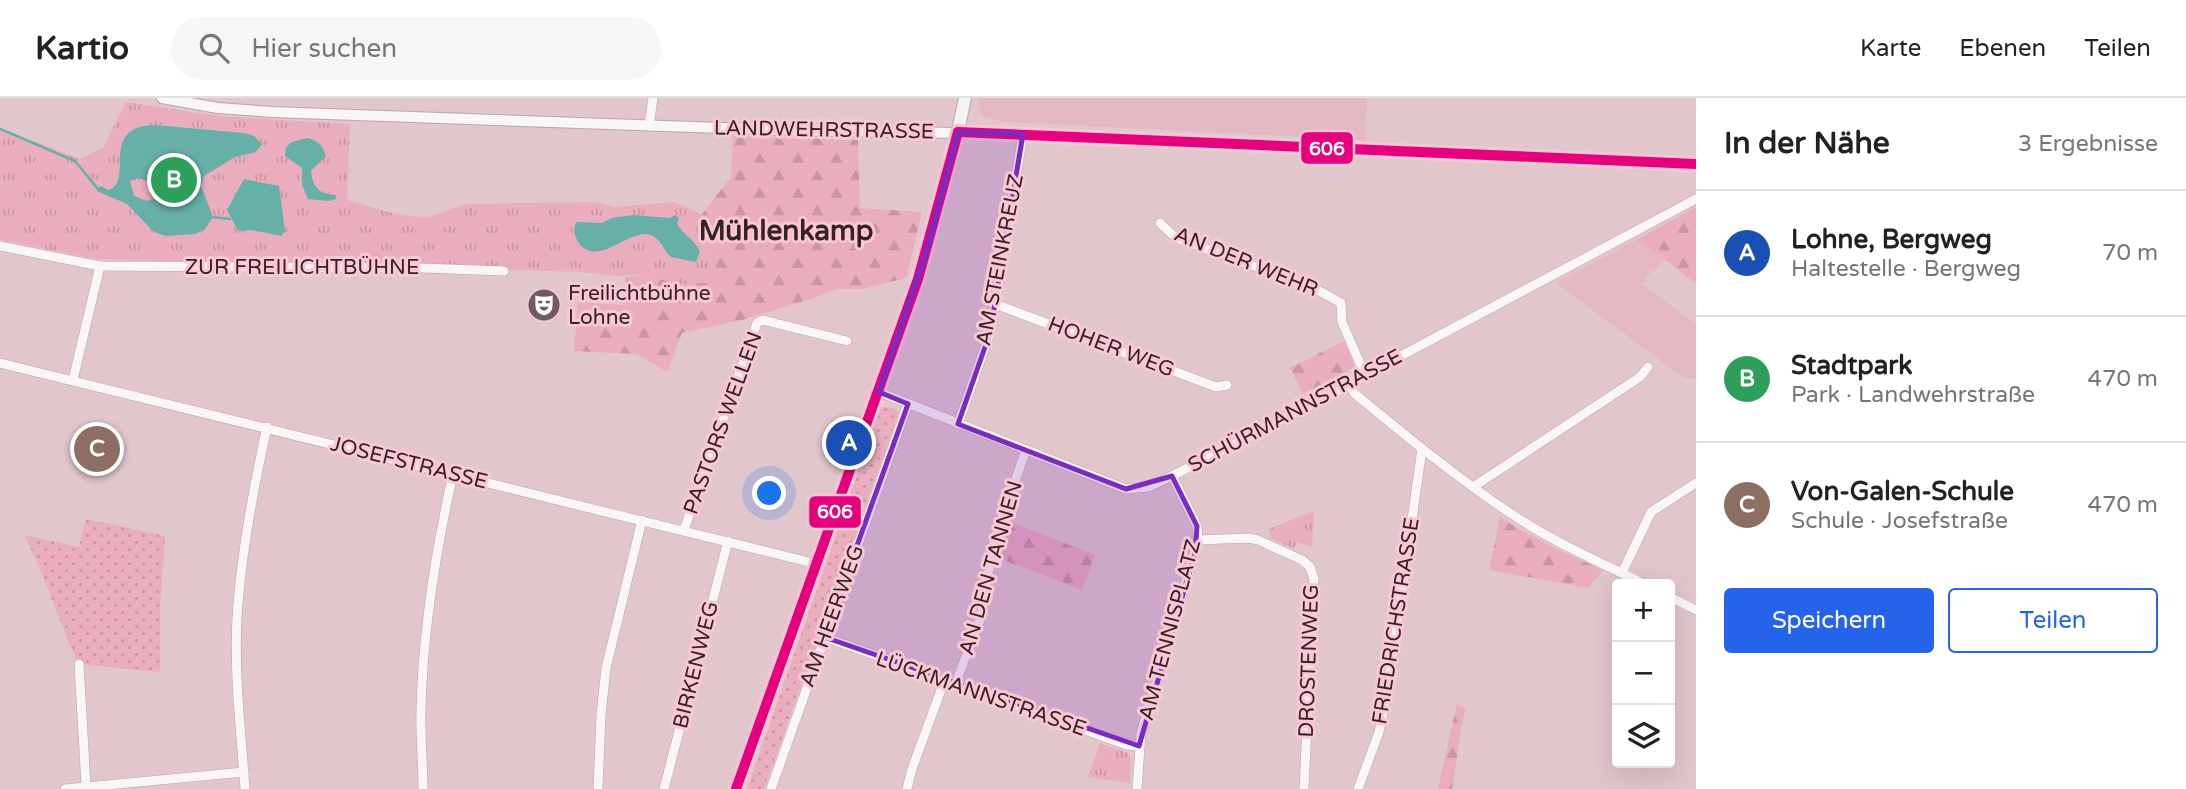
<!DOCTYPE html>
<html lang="de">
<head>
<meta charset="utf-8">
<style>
  body { margin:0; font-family:"Varela Round",sans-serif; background:#f6f6f6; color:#222 }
  .controls { position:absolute; right:21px; bottom:21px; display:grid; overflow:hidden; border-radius:7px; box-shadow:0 7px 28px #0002 }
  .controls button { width:63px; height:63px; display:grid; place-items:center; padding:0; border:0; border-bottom:2px solid #e0e0e0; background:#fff; color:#222; font:35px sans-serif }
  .you { position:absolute; left:770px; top:396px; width:24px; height:24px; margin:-18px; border:5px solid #fff; border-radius:50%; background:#1a73e8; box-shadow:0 0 0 10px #1a73e833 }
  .badge { display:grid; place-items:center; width:46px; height:46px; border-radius:50%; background:#2563eb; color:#fff; font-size:23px; font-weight:700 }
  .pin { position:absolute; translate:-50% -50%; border:4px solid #fff; box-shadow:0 2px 7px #0006 }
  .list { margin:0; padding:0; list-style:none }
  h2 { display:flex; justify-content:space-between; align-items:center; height:91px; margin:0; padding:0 28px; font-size:30px }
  h2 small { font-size:23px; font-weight:400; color:#767676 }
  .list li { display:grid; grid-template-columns:46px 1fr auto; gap:21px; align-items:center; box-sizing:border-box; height:126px; padding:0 28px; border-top:2px solid #e0e0e0 }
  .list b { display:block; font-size:26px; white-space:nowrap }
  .list p { margin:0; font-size:23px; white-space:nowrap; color:#767676 }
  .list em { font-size:23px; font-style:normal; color:#767676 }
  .actions { display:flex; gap:14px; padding:21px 28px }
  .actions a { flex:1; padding:16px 0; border:2px solid #2563eb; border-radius:7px; text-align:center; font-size:24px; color:#2563eb }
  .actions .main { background:#2563eb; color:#fff }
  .icon { flex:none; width:38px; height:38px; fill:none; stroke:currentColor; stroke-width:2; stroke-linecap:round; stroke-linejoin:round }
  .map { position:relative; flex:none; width:1696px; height:691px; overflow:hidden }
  header { display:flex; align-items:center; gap:42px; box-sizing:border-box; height:98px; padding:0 35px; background:#fff; border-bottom:2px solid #e0e0e0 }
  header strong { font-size:33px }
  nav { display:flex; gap:38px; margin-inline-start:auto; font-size:24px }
  .search { width:490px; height:63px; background:#f6f6f6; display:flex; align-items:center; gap:18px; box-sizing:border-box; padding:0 24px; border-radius:38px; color:#767676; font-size:26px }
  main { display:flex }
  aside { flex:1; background:#fff }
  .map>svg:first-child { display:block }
</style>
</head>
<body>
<header>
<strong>Kartio</strong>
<div class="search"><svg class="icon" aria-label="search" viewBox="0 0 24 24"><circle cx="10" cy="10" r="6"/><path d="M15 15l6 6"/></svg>Hier suchen</div>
<nav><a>Karte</a><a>Ebenen</a><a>Teilen</a></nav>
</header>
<main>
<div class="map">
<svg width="1696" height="691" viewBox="0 0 1696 691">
  <defs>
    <pattern id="grass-dots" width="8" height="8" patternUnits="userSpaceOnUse" patternTransform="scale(1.75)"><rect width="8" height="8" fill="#eaadbd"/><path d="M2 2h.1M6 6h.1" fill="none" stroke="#c995a2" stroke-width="1.8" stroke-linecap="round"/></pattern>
    <pattern id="forest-firs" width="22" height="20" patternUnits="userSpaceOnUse" patternTransform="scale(1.75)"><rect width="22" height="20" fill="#eaadbd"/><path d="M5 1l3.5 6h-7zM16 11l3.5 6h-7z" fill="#c995a2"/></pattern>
    <pattern id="park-tufts" width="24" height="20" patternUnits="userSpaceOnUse" patternTransform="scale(1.75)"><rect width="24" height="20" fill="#eaadbd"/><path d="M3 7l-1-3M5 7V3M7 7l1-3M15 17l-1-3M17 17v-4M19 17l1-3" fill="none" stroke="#c995a2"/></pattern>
  </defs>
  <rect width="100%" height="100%" fill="#e1c6cc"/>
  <!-- built -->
  <g fill="#e4b8c3">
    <path d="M 979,0 L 1367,0 L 1365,42 L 1005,24 L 984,19 L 980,11 Z"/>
    <path d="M 1638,141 L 1664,161 L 1654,174 L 1652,172 L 1642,186 L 1696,226 L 1696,279 L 1692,281 L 1683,279 L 1556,185 Z"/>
  </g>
  <!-- grass -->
  <g fill="url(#grass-dots)">
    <path d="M 881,309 L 893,310 L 899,314 L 764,691 L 747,691 Z"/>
    <path d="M 86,421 L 165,438 L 160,508 L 160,574 L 79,566 L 71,550 L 38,466 L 24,437 L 79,449 Z"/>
  </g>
  <!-- forest -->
  <g fill="url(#forest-firs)">
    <path d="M 733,38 L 858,42 L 860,110 L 922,114 L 906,180 L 862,191 L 837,191 L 811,201 L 742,222 L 682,235 L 667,274 L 637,256 L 574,253 L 578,204 L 625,207 L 626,179 L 649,176 L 674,186 L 711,166 L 702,116 L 731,79 Z"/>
    <path d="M 1696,109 L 1696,186 L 1638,141 Z"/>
    <path d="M 1344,243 L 1355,269 L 1303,296 L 1290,270 Z"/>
    <path d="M 1500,420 L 1552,449 L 1603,472 L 1588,490 L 1489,472 Z"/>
    <path d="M 1006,422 L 1095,457 L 1082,492 L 996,459 Z"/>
    <path d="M 1457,606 L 1466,610 L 1461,631 L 1452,691 L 1438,691 Z"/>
  </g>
  <!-- park -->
  <g fill="url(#park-tufts)">
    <path d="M 126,4 L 218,18 L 350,26 L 347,102 C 372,109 399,119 425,119 C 437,119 453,108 468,106 L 595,104 L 614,109 L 674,104 L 702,116 L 711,166 L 711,185 L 674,186 L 649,176 L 619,178 L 579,174 L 95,161 L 0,142 L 0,30 L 80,61 L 103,50 Z"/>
    <path d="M 1314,413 L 1312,449 L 1297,444 L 1294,451 L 1271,440 L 1269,431 Z"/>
    <path d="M 1100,645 L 1128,655 L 1131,662 L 1130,685 L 1088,679 Z"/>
  </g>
  <!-- water -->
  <g fill="#66b0a7" fill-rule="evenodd">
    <path d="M 154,27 L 244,35 L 254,38 L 262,46 L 256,54 L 235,59 L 204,78 L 201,88 L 213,119 L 205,131 L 195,136 L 165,138 L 153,133 L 127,106 L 97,93 L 100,88 L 109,92 C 135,82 98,29 154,27 ZM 139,80 L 156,87 L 158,94 L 156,100 L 147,103 L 134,98 L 130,83 Z"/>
    <path d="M 307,40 C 317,42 323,47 326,58 L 311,73 C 313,90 319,96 336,97 L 336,101 L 329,103 L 308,101 L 302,87 L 302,70 L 285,58 L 286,49 L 292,44 Z"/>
    <path d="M 244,81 L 279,88 L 285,133 L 281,138 L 251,132 L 238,133 L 227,112 Z"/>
    <path d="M 633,117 L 670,120 L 675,117 L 679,120 L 677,125 C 682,137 694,140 700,154 L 696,164 L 671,159 C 662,151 660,136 644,136 C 624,137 595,169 578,144 C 574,136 573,132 576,124 L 602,125 L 612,120 Z"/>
  </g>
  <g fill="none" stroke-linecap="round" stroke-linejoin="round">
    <!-- stream -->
    <g stroke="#66b0a7" stroke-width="2.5">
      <path d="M 0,31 L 75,63 L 98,91"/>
      <path d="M 213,119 L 230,121"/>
    </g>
    <defs>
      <g id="minor">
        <path d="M 649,28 L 653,0"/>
        <path d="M 1160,125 L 1176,140 L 1312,189 L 1341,205 L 1342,224 L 1365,277"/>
        <path d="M 0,148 L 100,168 L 422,170 L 504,173"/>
        <path d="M 995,206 L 1216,289 L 1227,287"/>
        <path d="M 0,265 L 817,466"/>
        <path d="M 73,282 L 100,168"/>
        <path d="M 1350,287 L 1354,295 C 1404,336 1453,377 1507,413 C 1549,442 1598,463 1644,486"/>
        <path d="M 879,294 L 1126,391 L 1149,389 L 1172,378 L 1350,287 L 1365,277 L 1696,101"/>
        <path d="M 958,326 L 990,235 L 1023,36"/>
        <path d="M 1473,389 L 1640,279 L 1648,269"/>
        <path d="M 684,432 L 757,225 L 763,222 L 847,243"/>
        <path d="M 1198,442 L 1249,440 L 1258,442 L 1302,462 L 1310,469 L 1314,481 L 1304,691"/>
        <path d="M 1622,475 L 1651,414 L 1696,385"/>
        <path d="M 1670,499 L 1696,512"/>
        <path d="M 824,539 L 1127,647 L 1139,648"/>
        <path d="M 79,566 L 86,688"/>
        <path d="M 955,587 L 981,519 L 994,443 L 1026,352"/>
        <path d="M 65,691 L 244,674"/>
        <path d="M 245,691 C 241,634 234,577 237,520 C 241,455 253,392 267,329"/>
        <path d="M 423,691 C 423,664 420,637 421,610 C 423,531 436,452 453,376"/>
        <path d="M 598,691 L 601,617 L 606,570 L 642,422"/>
        <path d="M 664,691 L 728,443"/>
        <path d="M 771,691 L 908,306"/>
        <path d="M 907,691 L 912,671 L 944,584"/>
        <path d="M 1137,691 L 1141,635 L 1198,442 L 1197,428 L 1172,378"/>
        <path d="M 1358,691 L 1379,634 L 1389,583 L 1422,351"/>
      </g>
      <path id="tertiary" d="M 162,0 L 218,10 L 272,14 L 777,32 L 1023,36 L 1120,42 L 1696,66"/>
      <path id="secondary" d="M 736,691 L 918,181 L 953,56 L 965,0"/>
    </defs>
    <!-- minor casing -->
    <use href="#minor" stroke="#baa5aa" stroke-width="10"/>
    <!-- tertiary casing -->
    <use href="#tertiary" stroke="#baa5aa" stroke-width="12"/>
    <!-- secondary casing -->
    <use href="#secondary" stroke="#baa5aa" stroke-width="14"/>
    <!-- minor -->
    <use href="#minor" stroke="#faf6f7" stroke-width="9"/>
    <!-- tertiary -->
    <use href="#tertiary" stroke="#faf6f7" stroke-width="10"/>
    <!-- secondary -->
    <use href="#secondary" stroke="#f5f2f4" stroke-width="12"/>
    <defs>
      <g id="bus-1">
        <path d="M 958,34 L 1696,66"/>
        <path d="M 736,691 L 918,181 L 958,34"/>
      </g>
    </defs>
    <!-- bus-1 casing -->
    <use href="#bus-1" stroke="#fac7d3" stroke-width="16"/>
    <!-- bus-1 -->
    <use href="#bus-1" stroke="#e5007d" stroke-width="10"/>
  </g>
  <!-- marked area -->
  <path fill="#7b2cbf" fill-opacity="0.2" stroke="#7b2cbf" stroke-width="5" stroke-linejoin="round" d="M 958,34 L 1023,36 L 990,235 L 958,326 L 1126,391 L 1172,378 L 1197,428 L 1195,455 L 1139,648 L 824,539 L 908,306 L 879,294 L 928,148 Z"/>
  <!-- icons -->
  <defs>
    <symbol id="theatre-disc" viewBox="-11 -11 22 22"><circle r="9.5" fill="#715b60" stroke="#fac7d3"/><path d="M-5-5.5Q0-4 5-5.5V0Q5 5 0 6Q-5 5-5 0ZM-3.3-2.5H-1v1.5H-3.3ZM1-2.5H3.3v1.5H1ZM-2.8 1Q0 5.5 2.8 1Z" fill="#fff"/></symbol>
  </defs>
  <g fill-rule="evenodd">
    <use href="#theatre-disc" x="525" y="188" width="38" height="38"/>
  </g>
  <g text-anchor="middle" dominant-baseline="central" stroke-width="6" stroke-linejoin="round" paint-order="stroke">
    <!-- street labels -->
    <g font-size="21" fill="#352226" stroke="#fac7d3">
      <text transform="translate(824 32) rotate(1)">LANDWEHRSTRASSE</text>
      <text transform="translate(1000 162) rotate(-79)">AM STEINKREUZ</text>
      <text transform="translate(1246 164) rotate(22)">AN DER WEHR</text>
      <text x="302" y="169">ZUR FREILICHTBÜHNE</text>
      <text transform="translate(1111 249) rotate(21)">HOHER WEG</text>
      <text transform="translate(1295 313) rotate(-28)">SCHÜRMANNSTRASSE</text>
      <text transform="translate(723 325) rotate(-70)">PASTORS WELLEN</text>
      <text transform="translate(409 365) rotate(14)">JOSEFSTRASSE</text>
      <text transform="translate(991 470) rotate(-74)">AN DEN TANNEN</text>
      <text transform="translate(832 518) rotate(-70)">AM HEERWEG</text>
      <text transform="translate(1396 523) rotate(-81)">FRIEDRICHSTRASSE</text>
      <text transform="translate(1170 532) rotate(-75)">AM TENNISPLATZ</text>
      <text transform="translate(1309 563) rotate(-88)">DROSTENWEG</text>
      <text transform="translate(696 567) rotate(-76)">BIRKENWEG</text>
      <text transform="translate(981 596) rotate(19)">LÜCKMANNSTRASSE</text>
    </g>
    <!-- poi labels -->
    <g font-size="21" fill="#352226" stroke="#fac7d3" text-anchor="start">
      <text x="568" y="195">Freilichtbühne<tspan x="568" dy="24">Lohne</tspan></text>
    </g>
    <!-- district labels -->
    <g font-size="28" font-weight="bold" fill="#352226" stroke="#fac7d3">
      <text x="786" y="133">Mühlenkamp</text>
    </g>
  </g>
  <g stroke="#fac7d3" stroke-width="2.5">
    <rect x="1300" y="33" width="54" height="34" rx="7" fill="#e5007d"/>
    <rect x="808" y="397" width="54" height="34" rx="7" fill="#e5007d"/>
  </g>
  <g font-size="19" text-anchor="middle" font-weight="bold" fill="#fff">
    <text x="1327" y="57">606</text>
    <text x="835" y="420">606</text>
  </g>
</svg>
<div class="controls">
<button>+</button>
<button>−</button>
<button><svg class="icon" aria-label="layers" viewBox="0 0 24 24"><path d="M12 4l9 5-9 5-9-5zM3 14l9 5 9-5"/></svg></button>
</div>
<div class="you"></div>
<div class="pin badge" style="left:849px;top:345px;background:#1a4fb4">A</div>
<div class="pin badge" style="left:174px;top:82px;background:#2e9e5b">B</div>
<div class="pin badge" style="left:97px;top:351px;background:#8d6e63">C</div>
</div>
<aside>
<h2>In der Nähe<small>3 Ergebnisse</small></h2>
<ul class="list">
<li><span class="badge" style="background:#1a4fb4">A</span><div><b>Lohne, Bergweg</b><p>Haltestelle · Bergweg</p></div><em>70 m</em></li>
<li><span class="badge" style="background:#2e9e5b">B</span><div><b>Stadtpark</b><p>Park · Landwehrstraße</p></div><em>470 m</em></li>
<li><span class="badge" style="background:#8d6e63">C</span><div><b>Von-Galen-Schule</b><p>Schule · Josefstraße</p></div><em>470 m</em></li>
</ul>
<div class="actions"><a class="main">Speichern</a><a>Teilen</a></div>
</aside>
</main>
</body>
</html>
